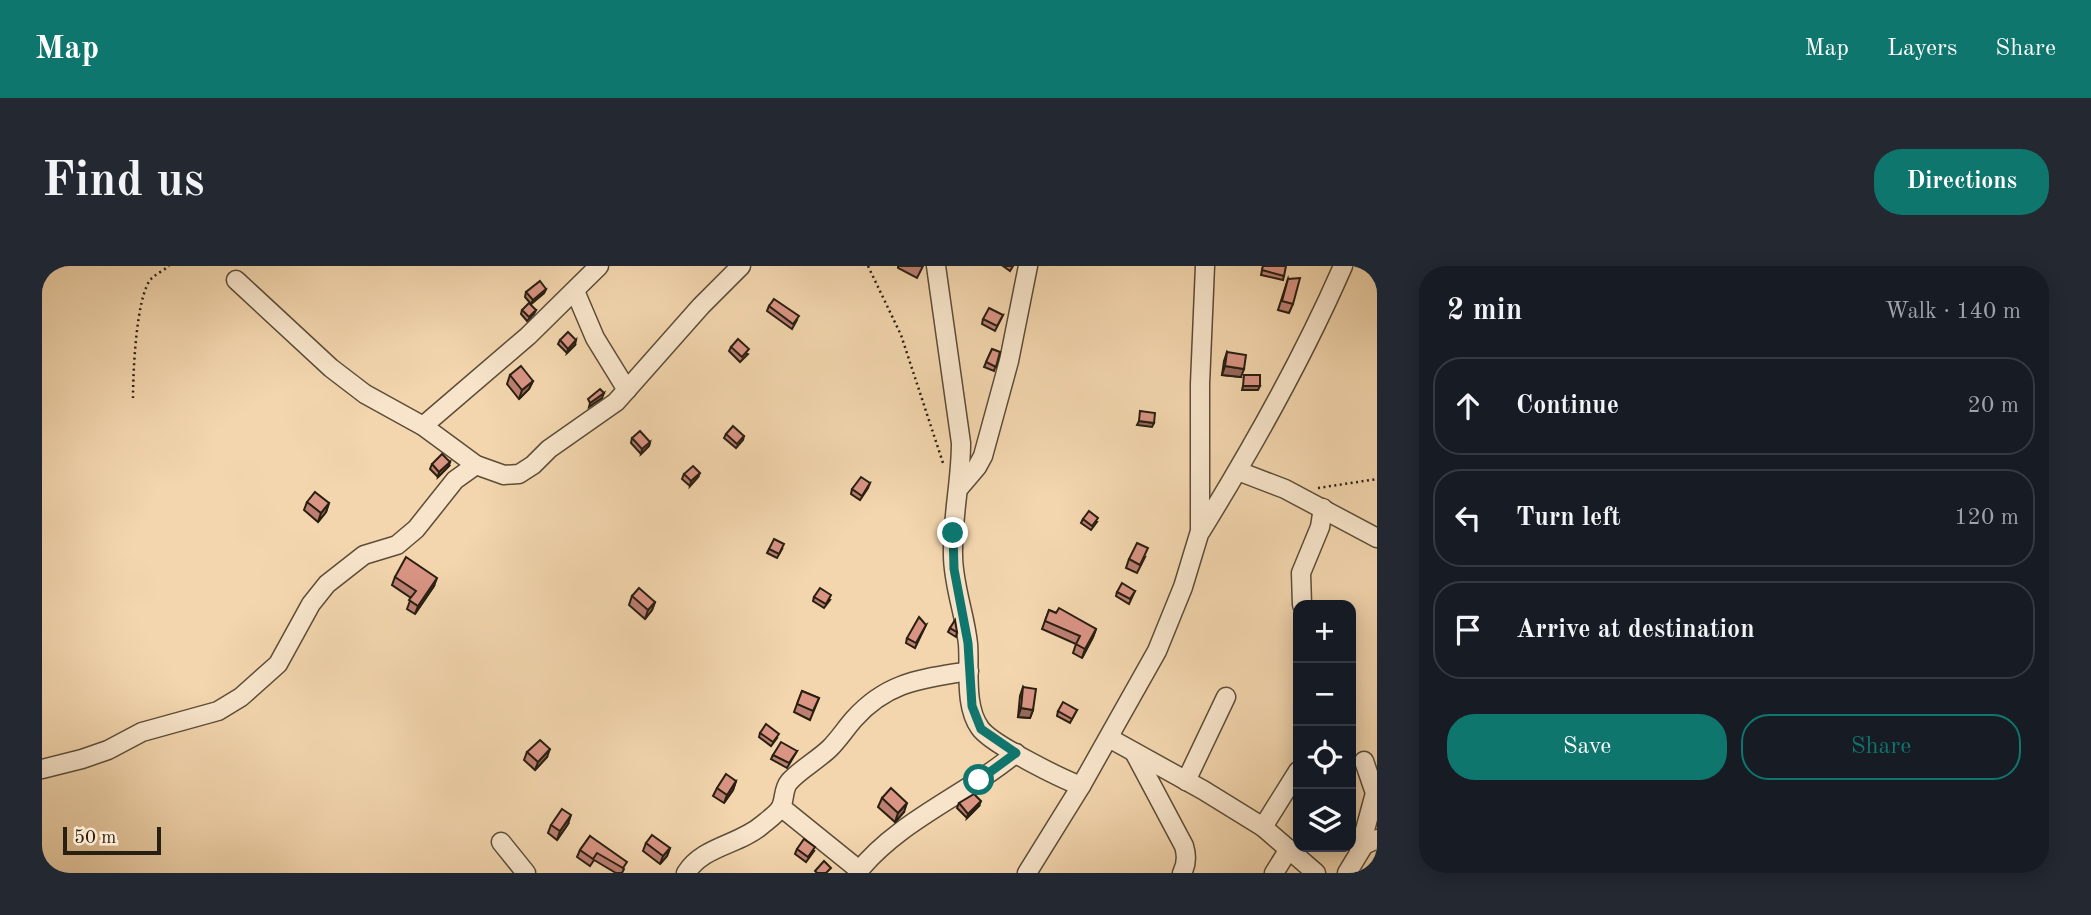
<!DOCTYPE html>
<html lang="en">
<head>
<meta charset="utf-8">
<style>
  body { margin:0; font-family:"Old Standard TT",serif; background:#242831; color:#f1f3f6 }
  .controls { position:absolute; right:21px; bottom:21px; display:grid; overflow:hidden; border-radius:14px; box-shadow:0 4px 18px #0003 }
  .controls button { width:63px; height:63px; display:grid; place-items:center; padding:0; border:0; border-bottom:2px solid #363941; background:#171b24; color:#f1f3f6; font:35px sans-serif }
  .scale { position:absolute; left:21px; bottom:18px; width:98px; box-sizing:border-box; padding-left:7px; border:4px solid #291f11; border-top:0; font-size:19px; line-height:24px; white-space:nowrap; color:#291f11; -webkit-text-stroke:5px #f7e4ca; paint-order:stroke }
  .stop { position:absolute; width:21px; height:21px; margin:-16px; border:5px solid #0f766e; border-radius:50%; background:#fff }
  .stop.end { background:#0f766e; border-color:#fff; box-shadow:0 2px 7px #0008 }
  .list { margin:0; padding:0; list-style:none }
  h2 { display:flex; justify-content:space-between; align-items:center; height:91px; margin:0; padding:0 28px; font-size:30px }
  h2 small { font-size:23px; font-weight:400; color:#9ea1a6 }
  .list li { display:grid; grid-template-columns:46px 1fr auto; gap:21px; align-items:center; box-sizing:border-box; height:98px; margin:0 14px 14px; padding:0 14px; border:2px solid #363941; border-radius:28px }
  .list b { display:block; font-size:26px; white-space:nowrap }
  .list em { font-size:23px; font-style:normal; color:#9ea1a6 }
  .actions { display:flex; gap:14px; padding:21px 28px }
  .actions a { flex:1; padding:16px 0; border:2px solid #0f766e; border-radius:28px; text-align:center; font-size:24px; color:#0f766e }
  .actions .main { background:#0f766e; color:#fff }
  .icon { flex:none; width:38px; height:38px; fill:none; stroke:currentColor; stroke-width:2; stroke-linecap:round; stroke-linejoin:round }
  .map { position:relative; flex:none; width:1335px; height:607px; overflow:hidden; border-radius:28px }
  header { display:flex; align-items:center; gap:42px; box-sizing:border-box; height:98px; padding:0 35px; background:#0f766e; color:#fff }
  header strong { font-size:33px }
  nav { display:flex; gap:38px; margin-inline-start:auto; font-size:24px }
  .intro { display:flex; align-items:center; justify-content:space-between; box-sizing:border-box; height:168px; padding:0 42px }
  h1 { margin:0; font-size:49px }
  .button { padding:18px 32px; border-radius:28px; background:#0f766e; color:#fff; font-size:24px; font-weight:700 }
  main { display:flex; gap:42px; padding:0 42px }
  aside { flex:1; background:#171b24; border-radius:28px; box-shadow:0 4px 18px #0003 }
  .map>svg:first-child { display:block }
</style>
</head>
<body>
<header>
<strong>Map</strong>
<nav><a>Map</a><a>Layers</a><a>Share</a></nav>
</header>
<div class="intro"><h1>Find us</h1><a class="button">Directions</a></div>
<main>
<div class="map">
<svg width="1335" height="607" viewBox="0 0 1335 607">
  <rect width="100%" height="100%" fill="#f3d6ae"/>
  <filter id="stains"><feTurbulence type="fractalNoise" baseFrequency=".00286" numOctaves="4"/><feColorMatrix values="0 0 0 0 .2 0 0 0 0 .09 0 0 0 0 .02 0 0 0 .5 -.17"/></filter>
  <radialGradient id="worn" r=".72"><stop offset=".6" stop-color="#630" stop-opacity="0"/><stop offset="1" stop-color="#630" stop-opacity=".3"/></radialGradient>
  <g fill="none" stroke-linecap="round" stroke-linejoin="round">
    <defs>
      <g id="minor">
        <path d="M 894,0 L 919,177 C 919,215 910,252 911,289 C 911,319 923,348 926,378 C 928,403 922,440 938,462 C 949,478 1018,512 1039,520"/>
        <path d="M 194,14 L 289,102 L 323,128 L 381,160 L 434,199 L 462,209 L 477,208 L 491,199 L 507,183 L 574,136 L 659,40 L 699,0"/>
        <path d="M 533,25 L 553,72 L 585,124"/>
        <path d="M 381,160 L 486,70 L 557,0"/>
        <path d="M 1196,205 L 1243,223 L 1335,272"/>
        <path d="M 918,221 L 935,201 L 941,190 L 967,95 L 986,0"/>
        <path d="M 1159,265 C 1212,179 1261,92 1301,0"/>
        <path d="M 1260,339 L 1259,307 L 1278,261 L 1281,242"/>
        <path d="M 1067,472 L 1161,524 L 1221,561 L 1274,607"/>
        <path d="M 1092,486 L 1142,580 C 1145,590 1145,598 1140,607"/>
        <path d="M 0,503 L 40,493 L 66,484 L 100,466 L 176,445 L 199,431 L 236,398 L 269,338 L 285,318 L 322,289 L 355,279 L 374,263 L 413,214 L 434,199"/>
        <path d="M 1144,515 L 1184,431"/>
        <path d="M 739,541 L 817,604"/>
        <path d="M 1221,561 L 1256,505"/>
        <path d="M 459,576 L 484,607"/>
        <path d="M 1317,586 L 1333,527 L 1322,495"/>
        <path d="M 644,607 C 661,580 697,579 720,559 C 726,554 736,547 739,541 C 743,533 741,523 747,516 C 756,505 777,493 788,482 C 797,473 804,462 812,453 C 846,415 880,413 927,405"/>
        <path d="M 815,607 C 857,554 923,530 974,487"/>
        <path d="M 985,607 L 1039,520 L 1115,385 L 1141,321 L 1158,265 L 1158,118 L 1163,0"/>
        <path d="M 1232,607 L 1247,583"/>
        <path d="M 1305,607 L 1322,579 L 1335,573"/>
      </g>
    </defs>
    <!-- minor casing -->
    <use href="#minor" stroke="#5c4d38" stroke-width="21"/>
    <!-- path -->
    <g stroke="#291f11" stroke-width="2.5" stroke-dasharray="2 3.5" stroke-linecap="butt">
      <path d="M 826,0 L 859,69 L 901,197"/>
      <path d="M 91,132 C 91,108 94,30 109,13 C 114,8 122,4 127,0"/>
      <path d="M 1276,222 L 1335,213"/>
    </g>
    <!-- minor -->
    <use href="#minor" stroke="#f7e4ca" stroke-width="18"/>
  </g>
  <!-- wall -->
  <g fill="#bb7f72" stroke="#291f11" stroke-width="2">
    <path d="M 856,0 L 881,0 L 875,12 L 856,2 Z"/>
    <path d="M 961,0 L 971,0 L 968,5 Z"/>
    <path d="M 1221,0 L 1242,10 L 1241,14 L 1219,9 Z"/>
    <path d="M 1246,13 L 1251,38 L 1247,47 L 1236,44 Z"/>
    <path d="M 504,23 L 502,27 L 489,38 L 483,31 L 484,26 Z"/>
    <path d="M 727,40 L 755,54 L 750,63 L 725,45 Z"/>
    <path d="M 480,44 L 494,44 L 492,48 L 485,55 L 479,48 Z"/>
    <path d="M 961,49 L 953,65 L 940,58 L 941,53 Z"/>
    <path d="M 518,74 L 533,79 L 525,87 L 516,78 Z"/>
    <path d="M 689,81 L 706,88 L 698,96 L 687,85 Z"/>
    <path d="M 950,83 L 958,86 L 952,105 L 942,101 Z"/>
    <path d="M 1185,86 L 1199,111 L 1180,109 L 1182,95 Z"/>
    <path d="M 468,109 L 491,115 L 487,123 L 477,133 L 465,118 Z"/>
    <path d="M 684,168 L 702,170 L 701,174 L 694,182 L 682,172 Z"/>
    <path d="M 590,172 L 608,176 L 607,180 L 599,188 L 589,177 Z"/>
    <path d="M 390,198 L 407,200 L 396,211 L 388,203 Z"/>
    <path d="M 642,208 L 656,211 L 648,220 L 640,213 Z"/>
    <path d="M 828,217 L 826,222 L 818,234 L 809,228 L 810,223 Z"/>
    <path d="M 265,236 L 287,237 L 284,246 L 276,256 L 262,244 Z"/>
    <path d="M 1041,253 L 1055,256 L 1049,264 L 1039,257 Z"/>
    <path d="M 727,283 L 740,283 L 735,292 L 725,287 Z"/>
    <path d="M 1103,291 L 1095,307 L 1084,302 L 1087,293 Z"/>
    <path d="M 353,311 L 392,320 L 373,348 L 365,343 L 369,332 L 350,319 Z"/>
    <path d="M 1093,325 L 1087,338 L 1074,330 L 1075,326 Z"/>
    <path d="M 590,330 L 613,336 L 610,344 L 603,353 L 587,339 Z"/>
    <path d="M 772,331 L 788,334 L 782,342 L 771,335 Z"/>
    <path d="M 1007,344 L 1054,363 L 1051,371 L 1040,392 L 1031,387 L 1034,378 L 1000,363 Z"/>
    <path d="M 884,359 L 873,382 L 864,377 L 865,372 Z"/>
    <path d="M 908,362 L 915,366 L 914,371 L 906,366 Z"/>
    <path d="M 981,421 L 991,444 L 988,452 L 976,451 L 978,430 Z"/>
    <path d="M 760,425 L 777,432 L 768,454 L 752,446 Z"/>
    <path d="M 1035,444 L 1028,457 L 1015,450 L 1016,445 Z"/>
    <path d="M 718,467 L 735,472 L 729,480 L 717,471 Z"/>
    <path d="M 755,485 L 745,502 L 729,493 L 731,489 Z"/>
    <path d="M 485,486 L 505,491 L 493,504 L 482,494 Z"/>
    <path d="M 694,515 L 691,524 L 682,537 L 671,530 L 675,522 Z"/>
    <path d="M 840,532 L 862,546 L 853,556 L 836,541 Z"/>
    <path d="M 917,537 L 937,540 L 925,552 L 915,542 Z"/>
    <path d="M 526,558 L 515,574 L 506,567 L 509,559 Z"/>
    <path d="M 548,570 L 582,603 L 580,607 L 574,607 L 552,594 L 548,600 L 535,591 L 538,584 Z"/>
    <path d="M 604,577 L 628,582 L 625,590 L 618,598 L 601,585 Z"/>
    <path d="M 755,583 L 772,585 L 764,596 L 753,588 Z"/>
  </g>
  <!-- shaded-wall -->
  <g fill="#98685c" stroke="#291f11" stroke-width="2">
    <path d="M 504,23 L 502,27 L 489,38 L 491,34 Z"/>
    <path d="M 534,74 L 533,79 L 525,87 L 526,83 Z"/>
    <path d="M 1183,100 L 1202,103 L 1199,111 L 1180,109 Z"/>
    <path d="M 491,115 L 487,123 L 477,133 L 480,124 Z"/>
    <path d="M 1201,120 L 1218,120 L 1216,124 L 1200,124 Z"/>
    <path d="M 562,127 L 560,132 L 547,141 L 548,137 Z"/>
    <path d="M 1097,155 L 1112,157 L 1110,161 L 1095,159 Z"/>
    <path d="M 608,176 L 607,180 L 599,188 L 600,183 Z"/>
    <path d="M 408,196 L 407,200 L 396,211 L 397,206 Z"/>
    <path d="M 658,207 L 656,211 L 648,220 L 649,215 Z"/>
    <path d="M 287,237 L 284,246 L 276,256 L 279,247 Z"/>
    <path d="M 395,312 L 392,320 L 373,348 L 376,340 Z"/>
    <path d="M 613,336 L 610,344 L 603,353 L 606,344 Z"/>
    <path d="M 1054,363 L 1051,371 L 1040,392 L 1043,383 Z"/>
    <path d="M 979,442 L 991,444 L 988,452 L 976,451 Z"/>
    <path d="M 508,483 L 505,491 L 493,504 L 496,496 Z"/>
    <path d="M 694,515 L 691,524 L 682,537 L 685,529 Z"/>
    <path d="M 939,535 L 937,540 L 925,552 L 926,548 Z"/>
    <path d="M 865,537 L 862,546 L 853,556 L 856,547 Z"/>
    <path d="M 529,549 L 526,558 L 515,574 L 518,565 Z"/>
    <path d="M 628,582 L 625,590 L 618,598 L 621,590 Z"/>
  </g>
  <!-- building -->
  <g fill="#d99484" stroke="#291f11" stroke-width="2">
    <path d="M 1221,0 L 1244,0 L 1242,10 L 1220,4 Z"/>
    <path d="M 1258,12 L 1251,38 L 1240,35 L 1246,13 Z"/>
    <path d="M 498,15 L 504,23 L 491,34 L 484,26 Z"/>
    <path d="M 732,33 L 757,50 L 751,58 L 727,40 Z"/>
    <path d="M 487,37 L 494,44 L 487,51 L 480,44 Z"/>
    <path d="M 947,42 L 961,49 L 955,60 L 941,53 Z"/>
    <path d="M 526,66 L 534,74 L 526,83 L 518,74 Z"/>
    <path d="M 696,73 L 707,83 L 700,91 L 689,81 Z"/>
    <path d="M 950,83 L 958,86 L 954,101 L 944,96 Z"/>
    <path d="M 1185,86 L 1204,89 L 1202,103 L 1183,100 Z"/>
    <path d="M 479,100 L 491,115 L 480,124 L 468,109 Z"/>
    <path d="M 1202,109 L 1218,109 L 1218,120 L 1201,120 Z"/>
    <path d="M 558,123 L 562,127 L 548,137 L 546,133 Z"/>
    <path d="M 1098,145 L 1113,147 L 1112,157 L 1097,155 Z"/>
    <path d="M 691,160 L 702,170 L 695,178 L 684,168 Z"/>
    <path d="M 598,165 L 608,176 L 600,183 L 590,172 Z"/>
    <path d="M 400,188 L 408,196 L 397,206 L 390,198 Z"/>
    <path d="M 651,200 L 658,207 L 649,215 L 642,208 Z"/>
    <path d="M 819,211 L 828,217 L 820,230 L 810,223 Z"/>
    <path d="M 273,226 L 287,237 L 279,247 L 265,236 Z"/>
    <path d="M 1047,245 L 1056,252 L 1050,260 L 1041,253 Z"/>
    <path d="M 732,273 L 742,278 L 737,288 L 727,283 Z"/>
    <path d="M 1095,277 L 1106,282 L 1098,299 L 1087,293 Z"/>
    <path d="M 364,291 L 395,312 L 376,340 L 367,334 L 374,325 L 353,311 Z"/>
    <path d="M 1080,317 L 1093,325 L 1088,333 L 1075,326 Z"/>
    <path d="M 597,322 L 613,336 L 606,344 L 590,330 Z"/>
    <path d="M 778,322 L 789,329 L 784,338 L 772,331 Z"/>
    <path d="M 1017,342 L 1054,363 L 1043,383 L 1034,378 L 1038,370 L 1003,355 L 1007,344 L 1014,347 Z"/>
    <path d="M 877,351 L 884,359 L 874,377 L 865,372 Z"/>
    <path d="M 913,354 L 915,366 L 908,362 Z"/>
    <path d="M 981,421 L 994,423 L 991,444 L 979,442 Z"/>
    <path d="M 760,425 L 777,432 L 771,445 L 755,438 Z"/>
    <path d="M 1021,436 L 1035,444 L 1030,453 L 1016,445 Z"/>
    <path d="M 724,458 L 737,468 L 731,476 L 718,467 Z"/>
    <path d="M 498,474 L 508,483 L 496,496 L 485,486 Z"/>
    <path d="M 739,476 L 755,485 L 747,497 L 731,489 Z"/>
    <path d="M 684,508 L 694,515 L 685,529 L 675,522 Z"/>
    <path d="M 849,522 L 865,537 L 856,547 L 840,532 Z"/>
    <path d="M 932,528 L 939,535 L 926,548 L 917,537 Z"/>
    <path d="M 520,543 L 529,549 L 518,565 L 509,559 Z"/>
    <path d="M 610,569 L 628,582 L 621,590 L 604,577 Z"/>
    <path d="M 548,570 L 585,596 L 581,602 L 555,587 L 551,593 L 538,584 Z"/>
    <path d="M 762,573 L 773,581 L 766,591 L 755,583 Z"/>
    <path d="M 782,595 L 789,602 L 784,607 L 775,607 L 773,605 Z"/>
  </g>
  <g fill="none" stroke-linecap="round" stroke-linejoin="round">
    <!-- route -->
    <path stroke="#0f766e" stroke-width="9" d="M 911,267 L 912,303 L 926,377 L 930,440 L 939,463 L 974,487 L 937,514"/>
  </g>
  <rect width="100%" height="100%" filter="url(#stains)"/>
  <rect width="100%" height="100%" fill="url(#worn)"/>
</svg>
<div class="controls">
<button>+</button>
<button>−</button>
<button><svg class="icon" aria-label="locate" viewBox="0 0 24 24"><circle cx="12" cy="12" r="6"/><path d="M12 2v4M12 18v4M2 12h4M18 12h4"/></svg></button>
<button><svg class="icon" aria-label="layers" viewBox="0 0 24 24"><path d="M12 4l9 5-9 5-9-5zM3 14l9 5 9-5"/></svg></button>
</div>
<div class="scale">50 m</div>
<div class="stop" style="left:937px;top:514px"></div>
<div class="stop end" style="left:911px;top:267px"></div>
</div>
<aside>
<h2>2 min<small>Walk · 140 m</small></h2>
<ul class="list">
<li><svg class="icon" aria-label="ahead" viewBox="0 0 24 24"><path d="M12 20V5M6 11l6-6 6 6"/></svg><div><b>Continue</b></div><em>20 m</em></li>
<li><svg class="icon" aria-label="left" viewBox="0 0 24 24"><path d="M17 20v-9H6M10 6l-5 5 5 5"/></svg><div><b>Turn left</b></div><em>120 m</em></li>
<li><svg class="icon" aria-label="arrive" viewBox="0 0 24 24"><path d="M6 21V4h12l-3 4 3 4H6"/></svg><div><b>Arrive at destination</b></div></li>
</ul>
<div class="actions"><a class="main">Save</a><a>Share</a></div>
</aside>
</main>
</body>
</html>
